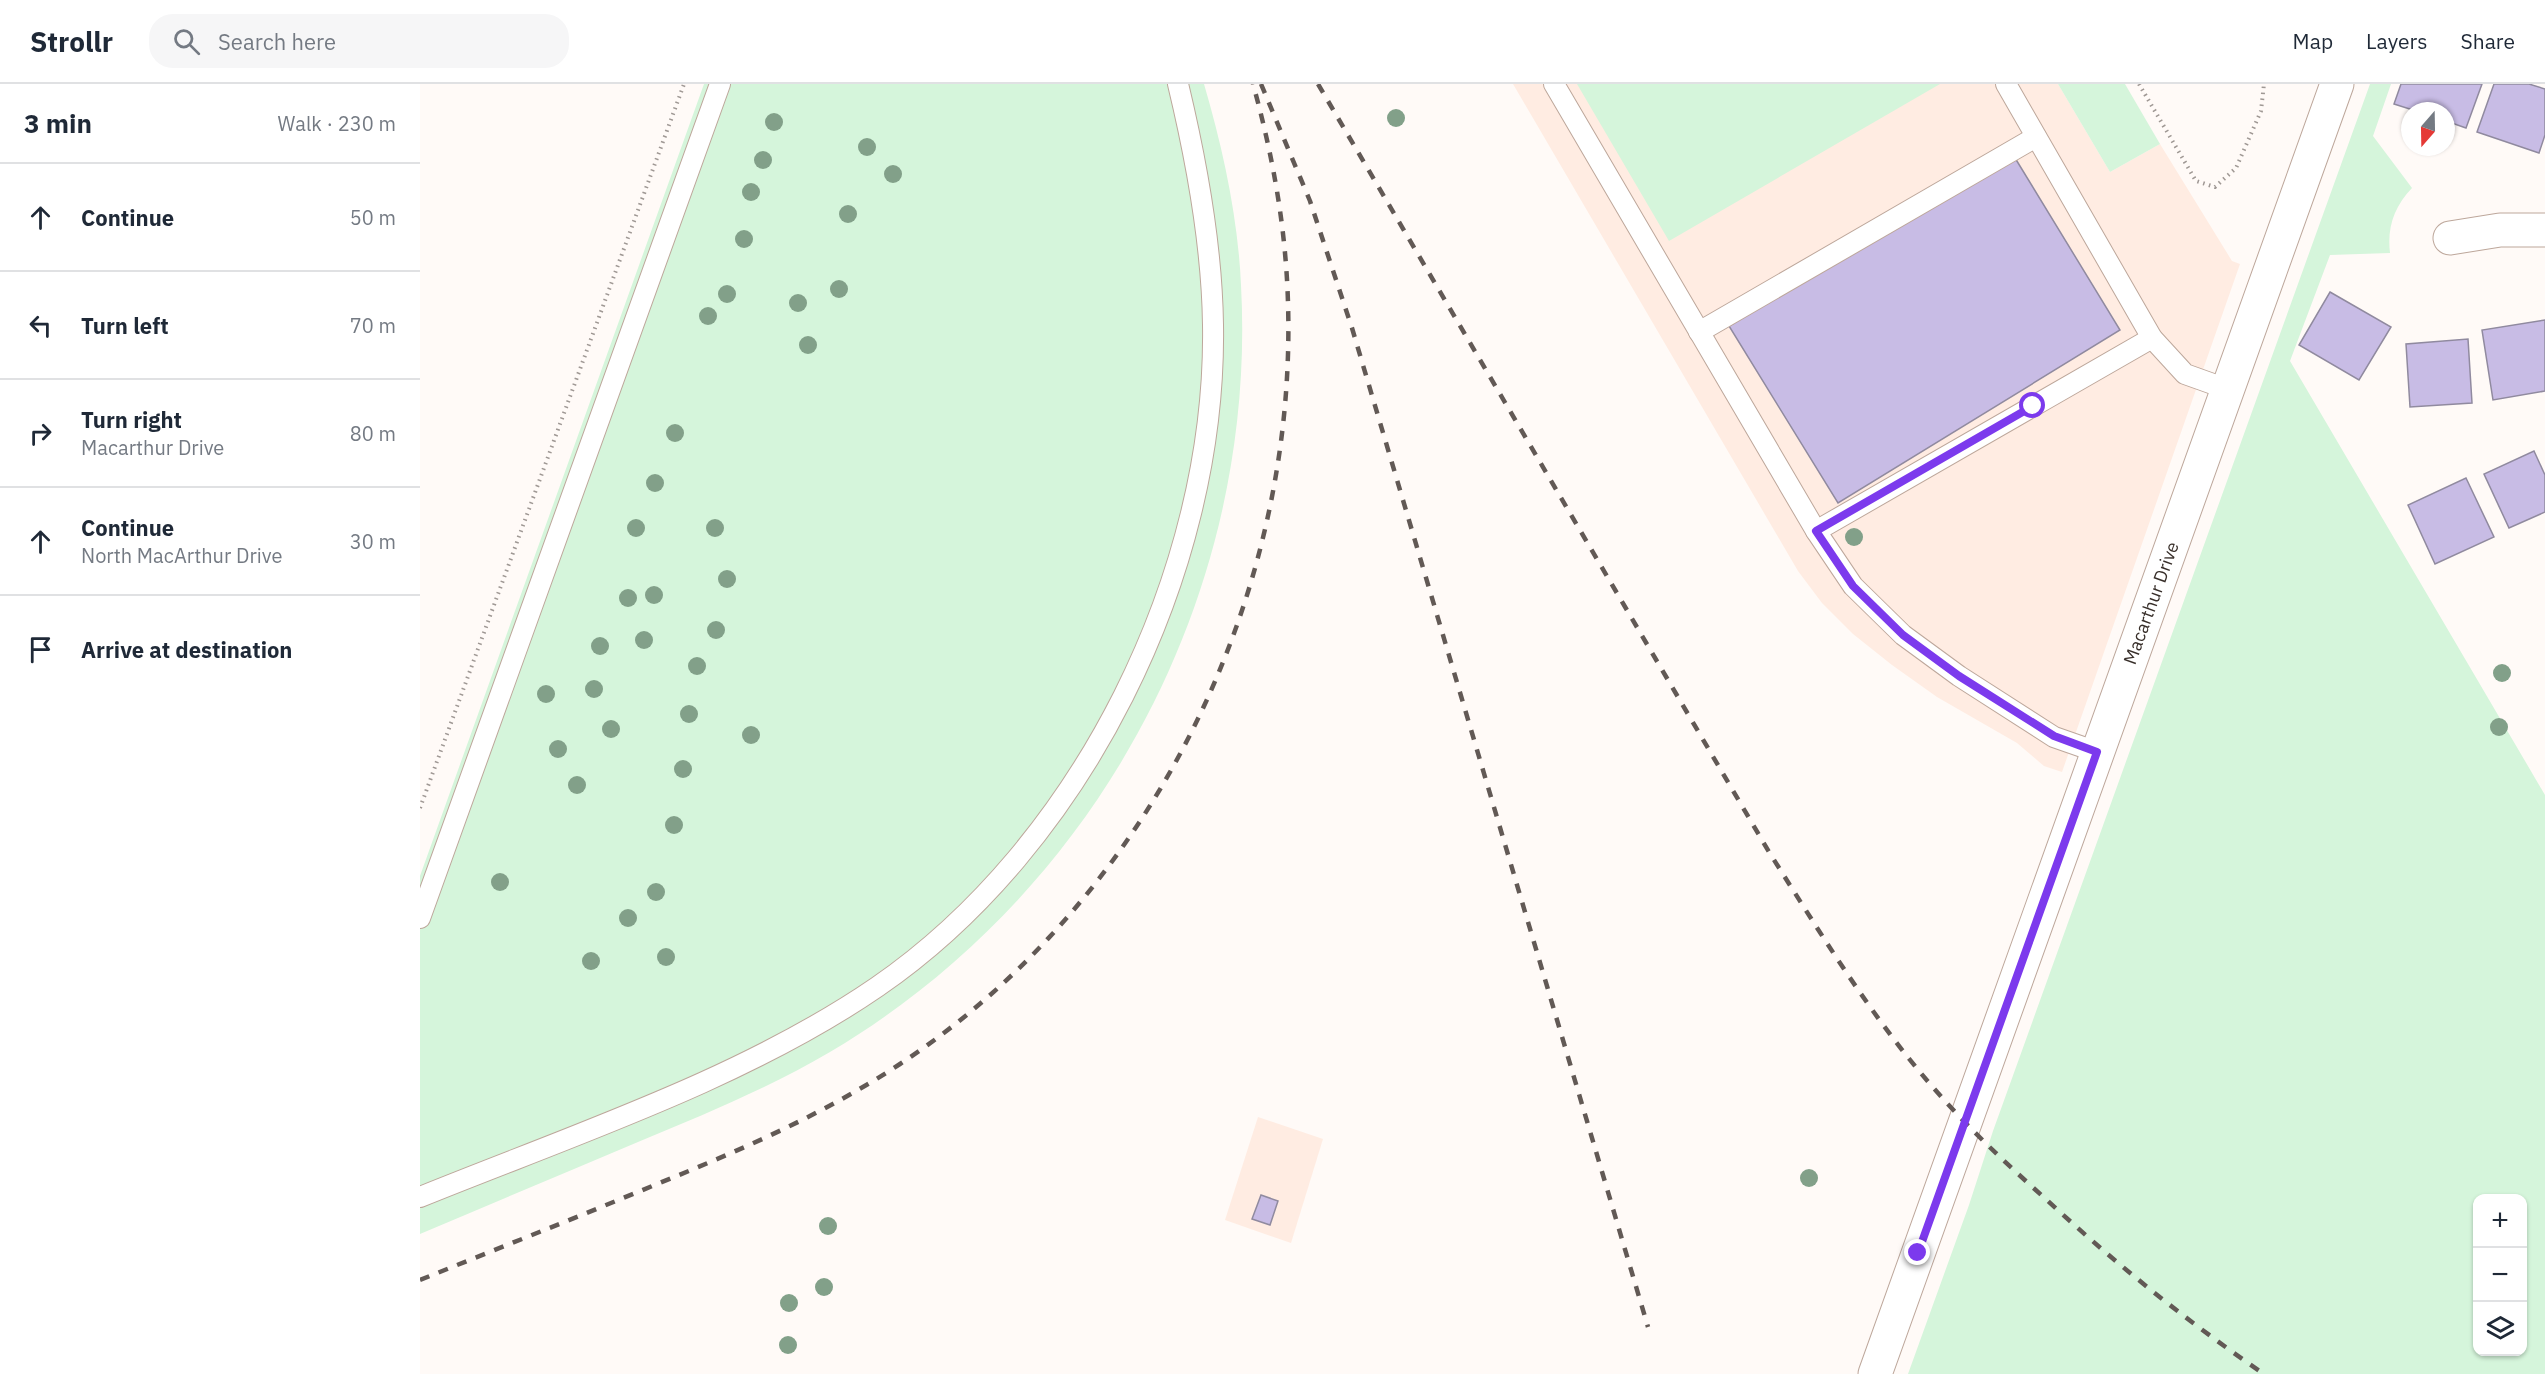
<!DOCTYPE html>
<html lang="en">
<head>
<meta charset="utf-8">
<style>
  body { margin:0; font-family:"IBM Plex Sans",sans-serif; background:#f6f6f7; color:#1f2937 }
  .controls { position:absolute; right:18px; bottom:18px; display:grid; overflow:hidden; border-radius:12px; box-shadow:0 2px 4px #0004 }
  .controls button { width:54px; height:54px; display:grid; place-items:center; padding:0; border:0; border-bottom:2px solid #e0e1e3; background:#fff; color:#1f2937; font:30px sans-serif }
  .compass { position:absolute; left:1981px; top:18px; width:54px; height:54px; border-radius:50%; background:#fff; box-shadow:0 2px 4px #0004; rotate:200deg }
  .stop { position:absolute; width:18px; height:18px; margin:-14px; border:4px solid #7c3aed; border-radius:50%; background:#fff }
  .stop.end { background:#7c3aed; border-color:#fff; box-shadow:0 2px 6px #0008 }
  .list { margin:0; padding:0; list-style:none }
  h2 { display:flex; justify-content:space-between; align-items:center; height:78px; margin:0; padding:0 24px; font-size:26px }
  h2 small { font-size:20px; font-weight:400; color:#747a83 }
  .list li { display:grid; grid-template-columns:39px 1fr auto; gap:18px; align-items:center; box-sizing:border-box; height:108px; padding:0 24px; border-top:2px solid #e0e1e3 }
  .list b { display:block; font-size:22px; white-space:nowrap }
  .list p { margin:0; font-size:20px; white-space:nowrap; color:#747a83 }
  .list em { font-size:20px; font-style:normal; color:#747a83 }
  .icon { flex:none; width:33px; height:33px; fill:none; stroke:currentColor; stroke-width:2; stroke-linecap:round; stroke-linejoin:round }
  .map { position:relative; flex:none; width:2125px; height:1290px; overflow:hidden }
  header { display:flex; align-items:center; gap:36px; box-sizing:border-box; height:84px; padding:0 30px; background:#fff; border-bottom:2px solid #e0e1e3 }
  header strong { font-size:28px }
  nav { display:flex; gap:33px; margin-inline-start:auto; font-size:21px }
  .search { width:420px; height:54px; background:#f6f6f7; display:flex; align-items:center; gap:15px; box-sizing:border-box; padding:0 21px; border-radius:24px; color:#747a83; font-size:22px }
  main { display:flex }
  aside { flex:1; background:#fff }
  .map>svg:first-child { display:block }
</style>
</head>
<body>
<header>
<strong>Strollr</strong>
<div class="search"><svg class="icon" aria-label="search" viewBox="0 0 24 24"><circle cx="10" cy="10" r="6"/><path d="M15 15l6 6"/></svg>Search here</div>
<nav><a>Map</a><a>Layers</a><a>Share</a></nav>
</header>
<main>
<aside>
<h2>3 min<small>Walk · 230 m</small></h2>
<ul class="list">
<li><svg class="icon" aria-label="ahead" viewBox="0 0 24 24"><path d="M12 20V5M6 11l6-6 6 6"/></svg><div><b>Continue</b></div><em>50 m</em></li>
<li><svg class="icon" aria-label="left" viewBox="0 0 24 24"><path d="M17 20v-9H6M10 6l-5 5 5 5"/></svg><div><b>Turn left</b></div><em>70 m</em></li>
<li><svg class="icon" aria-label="right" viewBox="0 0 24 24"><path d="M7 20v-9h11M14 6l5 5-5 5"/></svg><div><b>Turn right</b><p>Macarthur Drive</p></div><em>80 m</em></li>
<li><svg class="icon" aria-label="ahead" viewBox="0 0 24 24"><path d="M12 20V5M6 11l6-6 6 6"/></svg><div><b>Continue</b><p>North MacArthur Drive</p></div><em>30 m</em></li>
<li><svg class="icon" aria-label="arrive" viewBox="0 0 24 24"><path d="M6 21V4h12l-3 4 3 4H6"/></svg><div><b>Arrive at destination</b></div></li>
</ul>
</aside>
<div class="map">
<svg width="2125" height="1290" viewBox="0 0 2125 1290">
  <rect width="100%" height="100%" fill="#fffaf7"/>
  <!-- built -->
  <g fill="#ffece2">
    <path d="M 1093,0 L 1638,0 L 1690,88 L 1740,60 L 1812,177 L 1820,180 L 1642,688 L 1624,682 L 1597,659 L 1517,613 L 1472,581 L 1433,550 L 1402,519 L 1378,487 Z"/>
    <path d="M 838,1033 L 903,1055 L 871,1159 L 805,1136 Z"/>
  </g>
  <!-- green -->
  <g fill="#d5f5db" fill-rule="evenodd">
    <path d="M 284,0 L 784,0 C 803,65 818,133 821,201 C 838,511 677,810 410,968 C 349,1004 283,1031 218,1058 C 145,1089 73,1119 0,1150 L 0,792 Z"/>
    <path d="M 1157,0 L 1520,0 L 1249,157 Z"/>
    <path d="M 1638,0 L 1705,0 L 1740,60 L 1690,88 Z"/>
    <path d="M 1950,0 L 1971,0 L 1953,52 L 1992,104 C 1974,123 1967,143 1970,169 L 1910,171 L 1870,277 L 2125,711 L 2125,1290 L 1488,1290 L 1549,1121 L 1573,1047 ZM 2058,1114 L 2102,1114 L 2102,1268 L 2058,1268 Z"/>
  </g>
  <!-- building -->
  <g fill="#c8bce5" stroke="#908a9f" stroke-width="1.5">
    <path d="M 1981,0 L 2062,0 L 2046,44 L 2026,37 L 2026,27 L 1996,27 L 1974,20 Z"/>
    <path d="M 2074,0 L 2109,0 L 2125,5 L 2125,51 L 2119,69 L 2057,48 Z"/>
    <path d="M 1592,69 L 1700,246 L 1418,419 L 1309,242 Z"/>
    <path d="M 1910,208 L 1971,243 L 1939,296 L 1879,261 Z"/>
    <path d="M 2125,236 L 2125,307 L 2073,316 L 2062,246 Z"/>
    <path d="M 2048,255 L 2052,319 L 1990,323 L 1986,260 Z"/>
    <path d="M 2114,367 L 2125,391 L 2125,428 L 2089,444 L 2064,390 Z"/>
    <path d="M 2046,394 L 2074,453 L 2015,480 L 1988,421 Z"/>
    <path d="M 841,1111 L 858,1117 L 850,1141 L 832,1135 Z"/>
  </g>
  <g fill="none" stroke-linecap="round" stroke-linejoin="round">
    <defs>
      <g id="service">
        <path d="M 1134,0 L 1396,447 L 1433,502 L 1483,551 L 1539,592 L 1634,653 L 1677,668"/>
        <path d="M 1586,0 L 1732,254 L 1765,290 L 1807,305"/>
        <path d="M 1279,248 L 1616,53"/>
        <path d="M 1396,447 L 1732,254"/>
        <path d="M 0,834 L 300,0"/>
        <path d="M 0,1113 C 150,1052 323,995 457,903 C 662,762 797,489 793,241 C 792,160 777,79 758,0"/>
      </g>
      <path id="minor" d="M 2030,154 L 2080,146 L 2125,146"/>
      <path id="secondary" d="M 1455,1290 L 1917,0"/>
    </defs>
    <!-- service casing -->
    <use href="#service" stroke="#bda79b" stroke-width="22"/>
    <!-- minor casing -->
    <use href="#minor" stroke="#bda79b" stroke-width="35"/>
    <!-- secondary casing -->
    <use href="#secondary" stroke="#bda79b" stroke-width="35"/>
    <!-- path -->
    <g stroke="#9f9894" stroke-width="4" stroke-dasharray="1.5 4.5" stroke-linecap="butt">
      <path d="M 1719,0 L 1776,97 L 1795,103 L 1816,84 L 1841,27 L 1844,0"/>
      <path d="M 0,724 L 264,0"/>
    </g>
    <!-- service -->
    <use href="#service" stroke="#fff" stroke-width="20"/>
    <!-- minor -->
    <use href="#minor" stroke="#fff" stroke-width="33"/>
    <!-- secondary -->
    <use href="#secondary" stroke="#fff" stroke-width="33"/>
    <!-- rail -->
    <g stroke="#625955" stroke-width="4.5" stroke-dasharray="10 10" stroke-linecap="butt">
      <path d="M 841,0 L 890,117 L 932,244 L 1228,1243"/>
      <path d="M 898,0 L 1349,768 C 1401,850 1453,936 1518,1009 C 1552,1048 1590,1083 1628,1117 C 1696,1180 1768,1238 1844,1290"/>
      <path d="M 0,1196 C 79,1164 158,1133 237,1100 C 321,1066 404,1030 480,980 C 729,816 877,516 868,219 C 866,145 853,72 833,0"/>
    </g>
  </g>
  <!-- trees -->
  <g fill="#82a089">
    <circle cx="976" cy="34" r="9"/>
    <circle cx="354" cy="38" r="9"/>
    <circle cx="447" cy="63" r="9"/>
    <circle cx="343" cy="76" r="9"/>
    <circle cx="473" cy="90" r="9"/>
    <circle cx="331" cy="108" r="9"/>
    <circle cx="428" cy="130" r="9"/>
    <circle cx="324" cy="155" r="9"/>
    <circle cx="419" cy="205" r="9"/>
    <circle cx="307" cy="210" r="9"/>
    <circle cx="378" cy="219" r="9"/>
    <circle cx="288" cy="232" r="9"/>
    <circle cx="388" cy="261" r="9"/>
    <circle cx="255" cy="349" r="9"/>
    <circle cx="235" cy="399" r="9"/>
    <circle cx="216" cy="444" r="9"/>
    <circle cx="295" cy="444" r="9"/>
    <circle cx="1434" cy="453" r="9"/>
    <circle cx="307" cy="495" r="9"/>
    <circle cx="234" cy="511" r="9"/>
    <circle cx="208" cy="514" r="9"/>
    <circle cx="296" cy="546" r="9"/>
    <circle cx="224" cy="556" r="9"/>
    <circle cx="180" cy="562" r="9"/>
    <circle cx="277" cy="582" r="9"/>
    <circle cx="2082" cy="589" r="9"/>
    <circle cx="174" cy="605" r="9"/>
    <circle cx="126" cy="610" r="9"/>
    <circle cx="269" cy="630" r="9"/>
    <circle cx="2079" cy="643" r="9"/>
    <circle cx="191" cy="645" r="9"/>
    <circle cx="331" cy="651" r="9"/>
    <circle cx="138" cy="665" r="9"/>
    <circle cx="263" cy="685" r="9"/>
    <circle cx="157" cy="701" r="9"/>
    <circle cx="254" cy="741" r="9"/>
    <circle cx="80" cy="798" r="9"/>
    <circle cx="236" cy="808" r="9"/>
    <circle cx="208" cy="834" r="9"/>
    <circle cx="246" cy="873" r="9"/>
    <circle cx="171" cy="877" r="9"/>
    <circle cx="1389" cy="1094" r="9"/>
    <circle cx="408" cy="1142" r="9"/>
    <circle cx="404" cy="1203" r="9"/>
    <circle cx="369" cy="1219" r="9"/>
    <circle cx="368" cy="1261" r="9"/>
  </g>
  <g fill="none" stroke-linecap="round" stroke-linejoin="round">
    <!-- route -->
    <path stroke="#7c3aed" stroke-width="8" d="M 1498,1169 L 1677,668 L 1634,652 L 1539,592 L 1483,551 L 1433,502 L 1396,447 L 1613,322"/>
  </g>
  <g text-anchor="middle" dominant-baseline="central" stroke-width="5" stroke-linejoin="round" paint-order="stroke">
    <!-- street labels -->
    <g font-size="18" fill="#382f2a" stroke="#fff">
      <text transform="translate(1731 519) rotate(-70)">Macarthur Drive</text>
    </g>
  </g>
</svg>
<div class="controls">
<button>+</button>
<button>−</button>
<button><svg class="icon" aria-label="layers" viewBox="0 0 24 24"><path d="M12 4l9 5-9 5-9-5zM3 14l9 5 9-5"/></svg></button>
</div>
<svg class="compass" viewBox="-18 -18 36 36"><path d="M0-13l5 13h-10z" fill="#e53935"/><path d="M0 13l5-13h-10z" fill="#747a83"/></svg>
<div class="stop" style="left:1613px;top:322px"></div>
<div class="stop end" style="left:1498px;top:1169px"></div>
</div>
</main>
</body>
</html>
